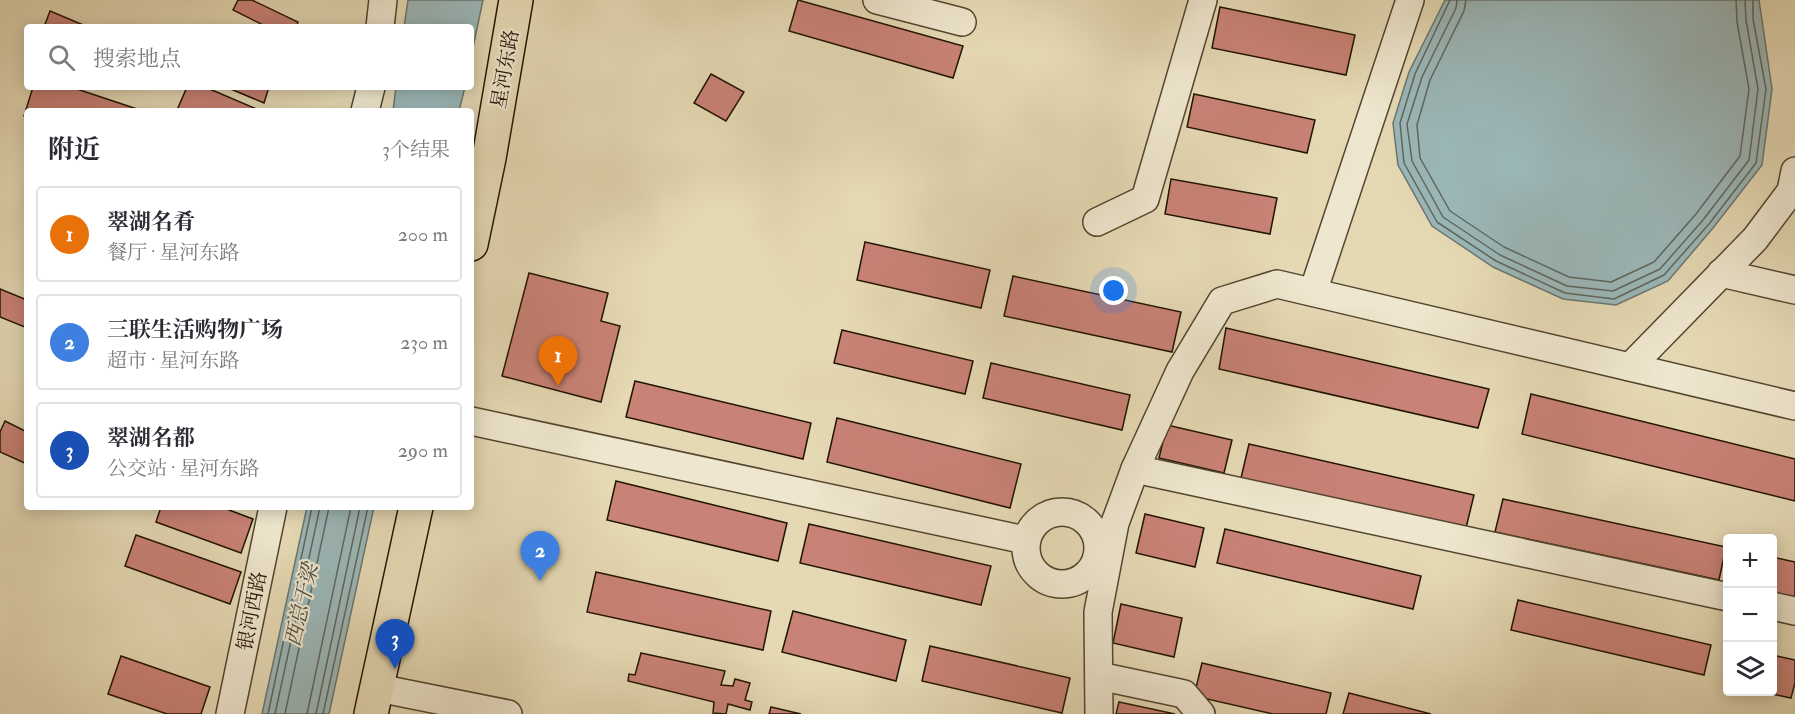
<!DOCTYPE html>
<html lang="zh">
<head>
<meta charset="utf-8">
<style>
  body { margin:0; font-family:"IM FELL Double Pica","Noto Serif SC",serif; background:#f2f2f3; color:#2b2b33 }
  .controls { position:absolute; right:18px; bottom:18px; display:grid; overflow:hidden; border-radius:6px; box-shadow:0 3px 15px #0003 }
  .controls button { width:54px; height:54px; display:grid; place-items:center; padding:0; border:0; border-bottom:2px solid #e1e1e2; background:#fff; color:#2b2b33; font:30px sans-serif }
  .you { position:absolute; left:1114px; top:291px; width:21px; height:21px; margin:-15px; border:4px solid #fff; border-radius:50%; background:#1a73e8; box-shadow:0 0 0 9px #1a73e833 }
  .badge { display:grid; place-items:center; width:39px; height:39px; border-radius:50%; background:#8f2418; color:#fff; font-size:20px; font-weight:700 }
  .pin { position:absolute; translate:-50% -50px; filter:drop-shadow(0 2px 3px #0008) }
  .pin::after { content:''; position:absolute; top:32px; width:21px; height:18px; background:inherit; clip-path:polygon(0 0,100% 0,50% 100%) }
  .list { margin:0; padding:0; list-style:none }
  h2 { display:flex; justify-content:space-between; align-items:center; height:78px; margin:0; padding:0 24px; font-size:26px }
  h2 small { font-size:20px; font-weight:400; color:#7c7c81 }
  .list li { display:grid; grid-template-columns:39px 1fr auto; gap:18px; align-items:center; box-sizing:border-box; height:96px; margin:0 12px 12px; padding:0 12px; border:2px solid #e1e1e2; border-radius:6px }
  .list b { display:block; font-size:22px; white-space:nowrap }
  .list p { margin:0; font-size:20px; white-space:nowrap; color:#7c7c81 }
  .list em { font-size:20px; font-style:normal; color:#7c7c81 }
  .icon { flex:none; width:33px; height:33px; fill:none; stroke:currentColor; stroke-width:2; stroke-linecap:round; stroke-linejoin:round }
  .map { position:relative; flex:none; width:1795px; height:714px; overflow:hidden }
  .search { position:absolute; background:#fff; box-shadow:0 3px 15px #0003; left:24px; top:24px; width:450px; height:66px; display:flex; align-items:center; gap:15px; box-sizing:border-box; padding:0 21px; border-radius:6px; color:#7c7c81; font-size:22px }
  .panel { position:absolute; background:#fff; box-shadow:0 3px 15px #0003; left:24px; top:108px; width:450px; height:402px; border-radius:6px }
  .map>svg:first-child { display:block }
</style>
</head>
<body>
<div class="map">
<svg width="1795" height="714" viewBox="0 0 1795 714">
  <rect width="100%" height="100%" fill="#e5d9b4"/>
  <filter id="stains"><feTurbulence type="fractalNoise" baseFrequency=".00333" numOctaves="4"/><feColorMatrix values="0 0 0 0 .2 0 0 0 0 .09 0 0 0 0 .02 0 0 0 .5 -.17"/></filter>
  <radialGradient id="worn" r=".72"><stop offset=".6" stop-color="#630" stop-opacity="0"/><stop offset="1" stop-color="#630" stop-opacity=".3"/></radialGradient>
  <!-- water -->
  <g fill="#9bb7b8" stroke="#6b7670" stroke-width="1.5">
    <path d="M 408,0 L 483,0 L 471,57 L 471,27 L 404,27 Z"/>
    <path d="M 1445,0 L 1759,0 L 1772,89 L 1762,165 L 1713,228 L 1668,281 L 1616,305 L 1563,299 L 1493,267 L 1432,226 L 1398,165 L 1393,123 L 1409,72 Z"/>
    <path d="M 396,87 L 465,87 L 459,111 L 393,111 Z"/>
    <path d="M 307,507 L 374,507 L 329,714 L 262,714 Z"/>
  </g>
  <g fill="none" stroke-linecap="round" stroke-linejoin="round">
    <!-- shore -->
    <g stroke="#5e665e" stroke-width="1.5">
      <path d="M 1450,0 L 1415,74 L 1400,123 L 1404,163 L 1437,222 L 1496,261 L 1565,293 L 1614,299 L 1664,275 L 1709,224 L 1756,163 L 1766,89 L 1753,19 L 1753,0"/>
      <path d="M 1457,0 L 1456,8 L 1422,77 L 1407,124 L 1412,161 L 1443,217 L 1500,255 L 1567,286 L 1613,291 L 1660,269 L 1703,220 L 1749,160 L 1758,89 L 1746,20 L 1745,0"/>
      <path d="M 1466,0 L 1464,11 L 1430,80 L 1417,125 L 1420,158 L 1450,211 L 1504,247 L 1569,277 L 1611,282 L 1654,262 L 1696,214 L 1740,156 L 1749,89 L 1737,22 L 1736,0"/>
      <path d="M 268,714 L 312,507"/>
      <path d="M 275,714 L 320,507"/>
      <path d="M 285,714 L 329,507"/>
      <path d="M 307,714 L 351,507"/>
      <path d="M 316,714 L 360,507"/>
      <path d="M 323,714 L 368,507"/>
    </g>
  </g>
  <!-- building -->
  <g fill="#c98276" stroke="#221403" stroke-width="1.5">
    <path d="M 238,0 L 252,0 L 298,22 L 296,27 L 267,27 L 233,10 Z"/>
    <path d="M 798,0 L 963,46 L 953,78 L 789,31 Z"/>
    <path d="M 1220,7 L 1355,35 L 1346,75 L 1212,48 Z"/>
    <path d="M 50,11 L 88,27 L 44,27 Z"/>
    <path d="M 711,74 L 744,92 L 726,121 L 694,103 Z"/>
    <path d="M 33,87 L 71,87 L 143,111 L 27,111 L 27,117 L 24,116 Z"/>
    <path d="M 187,87 L 205,87 L 259,110 L 180,111 L 177,110 Z"/>
    <path d="M 226,87 L 269,87 L 264,103 Z"/>
    <path d="M 1194,94 L 1315,120 L 1307,153 L 1187,127 Z"/>
    <path d="M 1171,179 L 1277,198 L 1270,234 L 1165,214 Z"/>
    <path d="M 865,242 L 990,270 L 981,308 L 857,280 Z"/>
    <path d="M 529,273 L 608,293 L 601,321 L 620,326 L 601,402 L 502,376 Z"/>
    <path d="M 1013,276 L 1181,312 L 1172,352 L 1004,316 Z"/>
    <path d="M 0,289 L 27,300 L 27,328 L 0,317 Z"/>
    <path d="M 1226,328 L 1489,389 L 1478,428 L 1219,369 Z"/>
    <path d="M 842,330 L 973,361 L 965,394 L 834,363 Z"/>
    <path d="M 991,363 L 1130,395 L 1122,430 L 983,398 Z"/>
    <path d="M 635,381 L 811,423 L 803,459 L 626,417 Z"/>
    <path d="M 1531,394 L 1795,459 L 1795,501 L 1522,434 Z"/>
    <path d="M 837,418 L 1021,464 L 1010,508 L 827,462 Z"/>
    <path d="M 5,421 L 27,432 L 27,464 L 0,452 L 0,432 Z"/>
    <path d="M 1167,425 L 1232,440 L 1224,473 L 1159,458 Z"/>
    <path d="M 1249,444 L 1474,495 L 1466,528 L 1241,478 Z"/>
    <path d="M 616,481 L 787,523 L 778,561 L 607,520 Z"/>
    <path d="M 1503,499 L 1726,547 L 1719,580 L 1495,532 Z"/>
    <path d="M 161,507 L 221,507 L 253,519 L 241,553 L 156,522 Z"/>
    <path d="M 1145,514 L 1204,528 L 1195,567 L 1136,553 Z"/>
    <path d="M 809,524 L 991,566 L 981,605 L 800,563 Z"/>
    <path d="M 1225,529 L 1421,576 L 1413,609 L 1217,563 Z"/>
    <path d="M 136,535 L 241,572 L 230,604 L 125,566 Z"/>
    <path d="M 1772,557 L 1795,562 L 1795,600 L 1772,595 Z"/>
    <path d="M 596,572 L 771,611 L 763,650 L 587,612 Z"/>
    <path d="M 1518,600 L 1711,645 L 1704,675 L 1511,630 Z"/>
    <path d="M 1121,604 L 1182,618 L 1174,657 L 1113,643 Z"/>
    <path d="M 793,611 L 906,640 L 896,681 L 782,652 Z"/>
    <path d="M 930,646 L 1070,678 L 1062,713 L 922,681 Z"/>
    <path d="M 641,653 L 725,671 L 721,685 L 733,686 L 735,679 L 750,683 L 745,700 L 752,702 L 750,710 L 728,704 L 726,714 L 713,713 L 714,702 L 628,681 L 629,674 L 635,675 Z"/>
    <path d="M 1772,655 L 1795,660 L 1795,683 L 1791,698 L 1763,692 L 1772,692 Z"/>
    <path d="M 121,656 L 210,687 L 201,714 L 167,714 L 108,694 Z"/>
    <path d="M 1202,663 L 1331,693 L 1326,714 L 1273,714 L 1194,696 Z"/>
    <path d="M 1349,693 L 1431,714 L 1343,714 Z"/>
    <path d="M 1119,702 L 1175,714 L 1116,714 Z"/>
    <path d="M 771,707 L 801,714 L 769,714 Z"/>
  </g>
  <g fill="none" stroke-linecap="round" stroke-linejoin="round">
    <defs>
      <g id="minor">
        <path d="M 877,0 L 962,22"/>
        <path d="M 380,27 L 383,0"/>
        <path d="M 365,111 L 371,87"/>
        <path d="M 1097,222 L 1145,199 L 1203,0"/>
        <path d="M 1721,273 L 1795,290"/>
        <path d="M 1313,292 L 1410,0"/>
        <path d="M 1630,367 L 1755,239 L 1791,191 L 1795,171"/>
        <path d="M 471,421 L 1025,540"/>
        <path d="M 1135,469 L 1180,371 L 1222,301 L 1277,284 L 1795,406"/>
        <circle cx="1062" cy="548" r="36"/>
        <path d="M 1772,606 L 1795,611"/>
        <path d="M 1099,676 L 1184,694 L 1201,714"/>
        <path d="M 378,688 L 508,714"/>
        <path d="M 230,714 L 273,507"/>
        <path d="M 1099,714 L 1098,612 L 1115,523 L 1135,469 L 1728,597"/>
      </g>
      <g id="major">
        <path d="M 471,244 L 489,158 L 516,0"/>
        <path d="M 371,714 L 416,507"/>
      </g>
    </defs>
    <!-- minor casing -->
    <use href="#minor" stroke="#53452f" stroke-width="30"/>
    <!-- major casing -->
    <use href="#major" stroke="#221403" stroke-width="36"/>
    <!-- minor -->
    <use href="#minor" stroke="#eee6ce" stroke-width="27"/>
    <!-- major -->
    <use href="#major" stroke="#e5d9b4" stroke-width="33"/>
  </g>
  <g text-anchor="middle" dominant-baseline="central" stroke-width="4.5" stroke-linejoin="round" paint-order="stroke">
    <!-- street labels -->
    <g font-size="20" fill="#221403" stroke="#eee6ce">
      <text transform="translate(505 69) rotate(-80)">星河东路</text>
      <text transform="translate(252 611) rotate(-79)">银河西路</text>
    </g>
    <!-- water labels -->
    <g font-size="21" font-style="italic" fill="#4c4d42" stroke="#eee6ce">
      <text transform="translate(302 605) rotate(-77)">西总干梁</text>
    </g>
  </g>
  <rect width="100%" height="100%" filter="url(#stains)"/>
  <rect width="100%" height="100%" fill="url(#worn)"/>
</svg>
<div class="controls">
<button>+</button>
<button>−</button>
<button><svg class="icon" aria-label="layers" viewBox="0 0 24 24"><path d="M12 4l9 5-9 5-9-5zM3 14l9 5 9-5"/></svg></button>
</div>
<div class="you"></div>
<div class="pin badge" style="left:558px;top:386px;background:#e8710a">1</div>
<div class="pin badge" style="left:540px;top:581px;background:#3f7fe0">2</div>
<div class="pin badge" style="left:395px;top:669px;background:#1a4fb4">3</div>
<div class="search"><svg class="icon" aria-label="search" viewBox="0 0 24 24"><circle cx="10" cy="10" r="6"/><path d="M15 15l6 6"/></svg>搜索地点</div>
<section class="panel">
<h2>附近<small>3个结果</small></h2>
<ul class="list">
<li><span class="badge" style="background:#e8710a">1</span><div><b>翠湖名肴</b><p>餐厅 · 星河东路</p></div><em>200 m</em></li>
<li><span class="badge" style="background:#3f7fe0">2</span><div><b>三联生活购物广场</b><p>超市 · 星河东路</p></div><em>230 m</em></li>
<li><span class="badge" style="background:#1a4fb4">3</span><div><b>翠湖名都</b><p>公交站 · 星河东路</p></div><em>290 m</em></li>
</ul>
</section>
</div>
</body>
</html>
